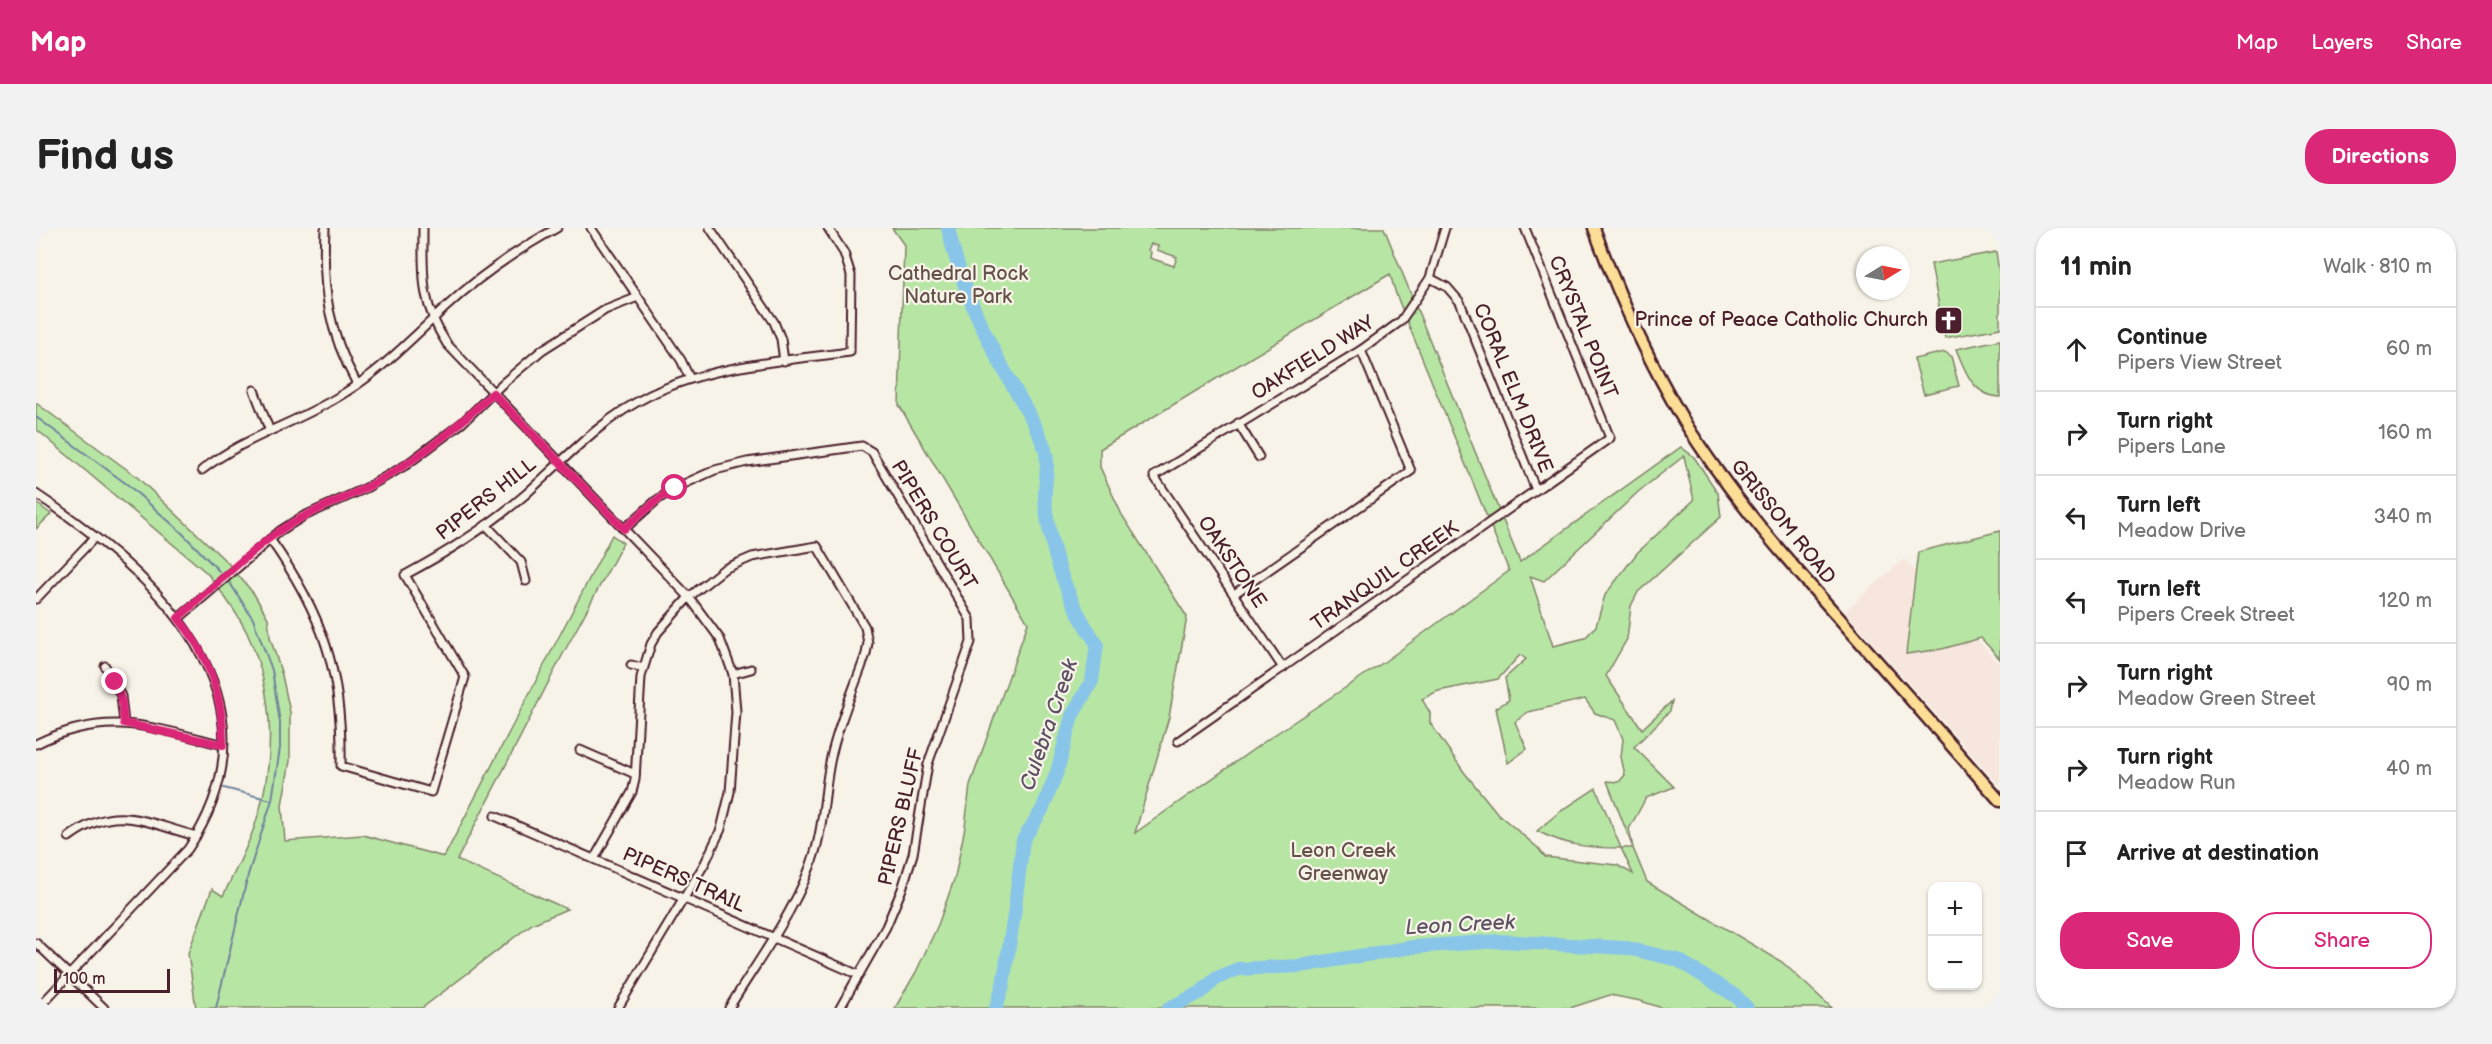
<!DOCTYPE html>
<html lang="en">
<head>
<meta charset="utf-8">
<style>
  body { margin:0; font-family:"Balsamiq Sans",sans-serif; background:#f2f2f2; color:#222 }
  .controls { position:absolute; right:18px; bottom:18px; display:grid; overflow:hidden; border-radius:12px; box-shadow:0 2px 4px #0004 }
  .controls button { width:54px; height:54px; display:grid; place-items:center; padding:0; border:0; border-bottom:2px solid #e0e0e0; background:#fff; color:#222; font:30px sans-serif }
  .compass { position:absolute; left:1820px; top:18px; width:54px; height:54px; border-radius:50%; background:#fff; box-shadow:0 2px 4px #0004; rotate:80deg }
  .scale { position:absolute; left:18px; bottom:15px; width:116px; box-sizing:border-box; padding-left:6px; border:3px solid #4a1f2b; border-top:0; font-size:16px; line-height:21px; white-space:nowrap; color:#4a1f2b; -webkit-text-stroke:4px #f7f3e8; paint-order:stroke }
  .stop { position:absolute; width:18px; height:18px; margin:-14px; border:4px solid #db2777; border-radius:50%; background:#fff }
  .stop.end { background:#db2777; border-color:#fff; box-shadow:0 2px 6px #0008 }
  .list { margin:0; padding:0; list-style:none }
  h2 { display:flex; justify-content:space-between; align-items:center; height:78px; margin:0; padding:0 24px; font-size:26px }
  h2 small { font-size:20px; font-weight:400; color:#767676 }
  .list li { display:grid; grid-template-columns:39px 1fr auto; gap:18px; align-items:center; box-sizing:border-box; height:84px; padding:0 24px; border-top:2px solid #e0e0e0 }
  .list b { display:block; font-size:22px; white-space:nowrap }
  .list p { margin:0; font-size:20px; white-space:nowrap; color:#767676 }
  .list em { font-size:20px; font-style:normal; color:#767676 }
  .actions { display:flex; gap:12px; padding:18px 24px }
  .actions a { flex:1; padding:14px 0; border:2px solid #db2777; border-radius:24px; text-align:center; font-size:21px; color:#db2777 }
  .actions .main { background:#db2777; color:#fff }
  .icon { flex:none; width:33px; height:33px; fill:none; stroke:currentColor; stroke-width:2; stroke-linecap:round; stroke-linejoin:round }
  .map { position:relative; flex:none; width:1964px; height:780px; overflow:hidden; border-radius:24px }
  header { display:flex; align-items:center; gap:36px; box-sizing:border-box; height:84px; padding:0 30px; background:#db2777; color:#fff }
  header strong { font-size:28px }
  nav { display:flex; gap:33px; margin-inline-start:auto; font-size:21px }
  .intro { display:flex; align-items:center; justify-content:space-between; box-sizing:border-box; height:144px; padding:0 36px }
  h1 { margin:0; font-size:42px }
  .button { padding:15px 27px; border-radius:24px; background:#db2777; color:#fff; font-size:21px; font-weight:700 }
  main { display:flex; gap:36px; padding:0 36px }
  aside { flex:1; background:#fff; border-radius:24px; box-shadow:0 2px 4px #0004 }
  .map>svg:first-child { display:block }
</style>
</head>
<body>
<header>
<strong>Map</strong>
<nav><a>Map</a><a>Layers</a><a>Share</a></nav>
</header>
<div class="intro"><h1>Find us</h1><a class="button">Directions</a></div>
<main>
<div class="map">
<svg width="1964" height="780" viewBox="0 0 1964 780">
  <rect width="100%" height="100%" fill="#f7f3e8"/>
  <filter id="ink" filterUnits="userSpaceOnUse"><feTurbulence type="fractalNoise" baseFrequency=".0167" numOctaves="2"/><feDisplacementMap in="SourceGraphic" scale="12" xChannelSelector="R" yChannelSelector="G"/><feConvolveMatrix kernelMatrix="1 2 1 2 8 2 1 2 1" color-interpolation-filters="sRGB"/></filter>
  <g filter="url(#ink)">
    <!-- built -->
    <path fill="#f7e6dd" d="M 1868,331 L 1964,437 L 1964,558 L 1809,383 Z"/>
    <!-- green -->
    <g fill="#b7e6a4" stroke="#808268" stroke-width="1.5" fill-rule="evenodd">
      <path d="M 856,0 L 1348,0 L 1484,334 L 1645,219 L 1658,229 L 1682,265 L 1685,289 L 1602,364 L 1595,378 L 1591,411 L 1570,448 L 1606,501 L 1636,473 L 1634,483 L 1598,519 L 1638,559 L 1610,570 L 1593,601 L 1597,620 L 1611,654 L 1746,734 L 1796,780 L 1626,780 L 1605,773 L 1574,767 L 1534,780 L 859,780 L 880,744 L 902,697 L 919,649 L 929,599 L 934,557 L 992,395 L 863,177 L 868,17 ZM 1115,16 L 1122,18 L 1121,22 L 1141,29 L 1138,38 L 1114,30 L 1115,24 L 1112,22 ZM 1354,46 L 1360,66 L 1473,343 L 1348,434 L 1235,509 L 1099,605 L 1133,489 L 1151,389 L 1086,287 L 1064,239 L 1064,221 ZM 1648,228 L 1658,272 L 1601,325 L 1569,367 L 1560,398 L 1549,410 L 1517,418 L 1494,348 L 1508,353 L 1602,264 ZM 1484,427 L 1490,431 L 1469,450 L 1473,472 L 1460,480 L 1472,535 L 1491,521 L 1479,494 L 1492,484 L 1549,471 L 1559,485 L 1579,492 L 1587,511 L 1585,529 L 1589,547 L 1583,554 L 1571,553 L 1597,620 L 1585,620 L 1560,560 L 1522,585 L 1501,603 C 1531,618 1553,620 1585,620 L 1597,646 L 1581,637 L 1509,629 L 1502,620 L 1462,586 L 1428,544 L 1394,495 L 1394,485 L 1386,471 L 1402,463 L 1462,451 Z"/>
      <path d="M 1960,24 L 1964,50 L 1964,100 L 1909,110 L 1895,36 Z"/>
      <path d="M 1964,112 L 1964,169 C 1937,168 1929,143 1920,121 Z"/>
      <path d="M 1909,124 L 1915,128 L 1923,158 L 1888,166 L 1878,131 Z"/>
      <path d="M 0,175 L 100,248 L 192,335 L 218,366 L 232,390 L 234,409 L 246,447 L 254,484 L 254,533 L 246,577 L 249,613 L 327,607 L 408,629 L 576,307 L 587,315 L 527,426 L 421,632 L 531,681 L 496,696 L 386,780 L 160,780 L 152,725 L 176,661 L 187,668 C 198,645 211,621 219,597 C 240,535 239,465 211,405 C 201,384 185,363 171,345 L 0,201 Z"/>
      <path d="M 0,275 L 15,286 L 0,301 Z"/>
      <path d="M 1964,303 L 1964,431 L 1945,410 L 1906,421 L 1870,426 L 1882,324 Z"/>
    </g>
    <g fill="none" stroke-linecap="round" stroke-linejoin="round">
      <!-- stream -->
      <g stroke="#70839d" stroke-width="2">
        <path d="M 0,189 L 92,257 L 145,304 L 183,343"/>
        <path d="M 188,560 L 235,572"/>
        <path d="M 180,780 L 212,647 L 236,572 L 244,520 L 244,495 L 236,442 L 217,391 L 194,355"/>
      </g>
      <!-- river -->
      <g stroke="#89c5e9" stroke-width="14">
        <path d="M 912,0 C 923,50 942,95 967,140 C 981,167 999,192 1009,221 C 1014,236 1008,255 1009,271 C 1013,322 1032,375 1061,416 L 1056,453 L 1036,488 L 1021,544 L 1006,582 L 987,612 L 978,687 L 967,757 L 960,780"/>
        <path d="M 1133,780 L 1164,765 L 1181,750 L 1202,741 L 1264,738 L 1377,719 L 1464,713 L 1591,720 L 1642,732 L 1701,769 L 1711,780"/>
      </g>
      <defs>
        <g id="minor">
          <path d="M 387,0 C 387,47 384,74 411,116 L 653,369 L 684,411 L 697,446 L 700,484 L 694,564 L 685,601 L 669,635 L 582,780"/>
          <path d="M 555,0 L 645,132 L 654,151"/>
          <path d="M 674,0 L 738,94 L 745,111 L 748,133"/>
          <path d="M 289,1 C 286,61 292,103 321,156"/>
          <path d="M 1394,50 L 1411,59 L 1424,74 L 1500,262"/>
          <path d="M 218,162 L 233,201"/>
          <path d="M 1202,195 L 1223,229"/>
          <path d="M 166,242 C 211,207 263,195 310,164 C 347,141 377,109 410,79 C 443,48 481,22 521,0"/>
          <path d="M 0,266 C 121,346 253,469 152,621 L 2,780"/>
          <path d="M 450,297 L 485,334 L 490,353"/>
          <path d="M 588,301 L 621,272 L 639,260 L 679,242 L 711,234 L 826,218 L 836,224 L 934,391 L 935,414 L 892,536 L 877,626 L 866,661 L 850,699 L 804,780"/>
          <path d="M 234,311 C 287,386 307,445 305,538 L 395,564 L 429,449 L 369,347 C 412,324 453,298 490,266 C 530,230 565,191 614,167 C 675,137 747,133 814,124 L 815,47 L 808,25 L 792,0"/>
          <path d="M 1198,366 L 1375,243 L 1325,122"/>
          <path d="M 0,371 L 59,309"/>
          <path d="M 143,390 L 244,303 L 266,289 L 330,260 L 370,237 L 426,195 L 466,156 L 506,122 L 569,82 L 602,69"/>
          <path d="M 595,437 L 607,440"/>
          <path d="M 69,438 L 85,468 L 88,495"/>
          <path d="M 1247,440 L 1118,248 L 1325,122 L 1365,93 L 1394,50 L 1409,0"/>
          <path d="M 697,446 L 715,441"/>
          <path d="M 1142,513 L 1574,210 L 1489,0"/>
          <path d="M 0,516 C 70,481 116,499 187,517"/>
          <path d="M 544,522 L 599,546"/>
          <path d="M 459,588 L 823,747"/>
          <path d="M 33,609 C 80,574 110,595 160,608"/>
          <path d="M 558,631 L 596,564 L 599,552 L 605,449 L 615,416 L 622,404 L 653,369 L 688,341 L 716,329 L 781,318 L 829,399 L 832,415 L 830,426 C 819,458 804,491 796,525 C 788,557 789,592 779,624 C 764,677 722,732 693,780"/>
          <path d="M 0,715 L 68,780"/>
        </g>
        <path id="primary" d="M 1558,0 C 1582,67 1612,132 1648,193 C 1694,268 1753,334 1811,399 C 1862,457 1913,515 1964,573"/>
      </defs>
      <!-- minor casing -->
      <use href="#minor" stroke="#4a1f2b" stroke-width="11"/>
      <!-- primary casing -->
      <use href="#primary" stroke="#4a1f2b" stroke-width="15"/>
      <!-- minor -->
      <use href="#minor" stroke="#f7f3e8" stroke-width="7"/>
      <!-- primary -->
      <use href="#primary" stroke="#fdde96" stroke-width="10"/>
    </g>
  </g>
  <g fill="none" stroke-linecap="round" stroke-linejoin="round" filter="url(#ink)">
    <!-- route -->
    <path stroke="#db2777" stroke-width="8" d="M 79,454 L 86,474 L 88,495 L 187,517 C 188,471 172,425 142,390 C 178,359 211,324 251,298 C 278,281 309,271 337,256 C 382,232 420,200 457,165 L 588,301 L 621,272 L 639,260"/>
  </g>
  <!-- icons -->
  <defs>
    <symbol id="church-square" viewBox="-11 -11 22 22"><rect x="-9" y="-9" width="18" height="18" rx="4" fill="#4a1f2b" stroke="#f7f3e8"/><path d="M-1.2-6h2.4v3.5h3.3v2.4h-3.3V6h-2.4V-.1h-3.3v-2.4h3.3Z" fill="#fff"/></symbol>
  </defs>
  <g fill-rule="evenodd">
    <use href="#church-square" x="1896" y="76" width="33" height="33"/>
  </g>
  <g text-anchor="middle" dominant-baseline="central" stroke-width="4.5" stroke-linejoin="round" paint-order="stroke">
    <!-- park labels -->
    <g font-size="20" fill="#655149" stroke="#f7f3e8">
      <text x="922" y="46">Cathedral Rock<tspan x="922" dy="23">Nature Park</tspan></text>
      <text x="1307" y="623">Leon Creek<tspan x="1307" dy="23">Greenway</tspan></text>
    </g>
    <!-- poi labels -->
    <g font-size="20" fill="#4a1f2b" stroke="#f7f3e8" text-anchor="end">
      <text x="1892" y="92">Prince of Peace Catholic Church</text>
    </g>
    <!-- street labels -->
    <g font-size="20" fill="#4a1f2b" stroke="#f7f3e8">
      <text transform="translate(1547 99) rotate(68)">CRYSTAL POINT</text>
      <text transform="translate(1277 130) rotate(-32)">OAKFIELD WAY</text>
      <text transform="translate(1477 160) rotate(68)">CORAL ELM DRIVE</text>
      <text transform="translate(450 271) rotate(-38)">PIPERS HILL</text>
      <text transform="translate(1747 294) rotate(51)">GRISSOM ROAD</text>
      <text transform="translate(898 297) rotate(59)">PIPERS COURT</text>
      <text transform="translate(1196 334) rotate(56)">OAKSTONE</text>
      <text transform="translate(1349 348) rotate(-35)">TRANQUIL CREEK</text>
      <text transform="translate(865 589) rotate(-77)">PIPERS BLUFF</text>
      <text transform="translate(648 652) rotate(24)">PIPERS TRAIL</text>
    </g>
    <!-- water labels -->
    <g font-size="21" font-style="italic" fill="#5d5164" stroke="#f7f3e8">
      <text transform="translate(1013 497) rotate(-71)">Culebra Creek</text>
      <text transform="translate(1424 697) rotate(-3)">Leon Creek</text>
    </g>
  </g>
</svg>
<div class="controls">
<button>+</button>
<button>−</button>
</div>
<svg class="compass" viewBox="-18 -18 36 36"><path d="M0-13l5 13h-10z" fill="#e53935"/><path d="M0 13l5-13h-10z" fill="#767676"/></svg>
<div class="scale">100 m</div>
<div class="stop" style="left:639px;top:260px"></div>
<div class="stop end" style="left:79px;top:454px"></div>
</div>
<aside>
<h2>11 min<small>Walk · 810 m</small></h2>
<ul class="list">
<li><svg class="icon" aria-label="ahead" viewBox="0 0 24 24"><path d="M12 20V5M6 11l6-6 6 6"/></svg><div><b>Continue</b><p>Pipers View Street</p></div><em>60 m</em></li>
<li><svg class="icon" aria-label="right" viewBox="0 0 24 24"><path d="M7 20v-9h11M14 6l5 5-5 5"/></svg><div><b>Turn right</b><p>Pipers Lane</p></div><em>160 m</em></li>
<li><svg class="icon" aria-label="left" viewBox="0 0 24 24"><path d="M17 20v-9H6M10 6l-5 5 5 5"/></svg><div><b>Turn left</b><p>Meadow Drive</p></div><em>340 m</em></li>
<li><svg class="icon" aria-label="left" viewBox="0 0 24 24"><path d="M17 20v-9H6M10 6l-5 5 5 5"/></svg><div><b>Turn left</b><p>Pipers Creek Street</p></div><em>120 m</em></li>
<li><svg class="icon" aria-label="right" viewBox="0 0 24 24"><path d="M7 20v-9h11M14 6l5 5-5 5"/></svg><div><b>Turn right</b><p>Meadow Green Street</p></div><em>90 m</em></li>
<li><svg class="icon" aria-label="right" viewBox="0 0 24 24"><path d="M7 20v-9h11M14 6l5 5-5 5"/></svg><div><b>Turn right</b><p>Meadow Run</p></div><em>40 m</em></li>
<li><svg class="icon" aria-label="arrive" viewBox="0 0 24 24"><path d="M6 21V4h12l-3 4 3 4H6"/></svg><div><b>Arrive at destination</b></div></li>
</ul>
<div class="actions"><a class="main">Save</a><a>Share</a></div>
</aside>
</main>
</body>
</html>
